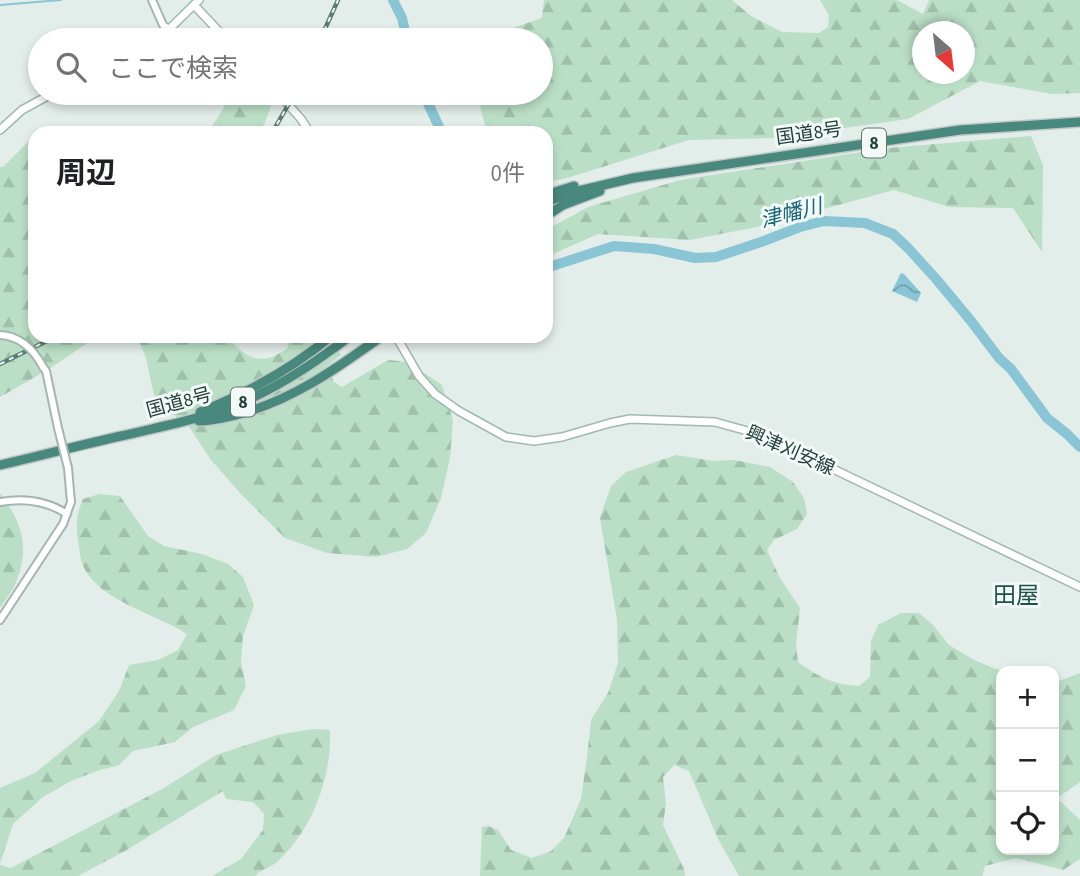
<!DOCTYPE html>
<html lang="ja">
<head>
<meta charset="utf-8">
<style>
  body { margin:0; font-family:"Source Sans 3","Noto Sans JP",sans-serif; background:#f2f2f2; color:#202124 }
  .controls { position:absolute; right:21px; bottom:21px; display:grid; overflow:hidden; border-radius:14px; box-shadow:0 4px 10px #0003 }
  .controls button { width:63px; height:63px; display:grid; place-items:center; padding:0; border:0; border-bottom:2px solid #e0e0e0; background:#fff; color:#202124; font:35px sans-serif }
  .compass { position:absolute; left:912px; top:21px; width:63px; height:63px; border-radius:50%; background:#fff; box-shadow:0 4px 10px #0003; rotate:152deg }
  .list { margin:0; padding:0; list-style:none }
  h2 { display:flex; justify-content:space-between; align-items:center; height:91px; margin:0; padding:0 28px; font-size:30px }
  h2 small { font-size:23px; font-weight:400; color:#757577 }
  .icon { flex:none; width:38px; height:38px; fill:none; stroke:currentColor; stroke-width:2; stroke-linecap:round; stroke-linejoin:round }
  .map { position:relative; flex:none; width:1080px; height:876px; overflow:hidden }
  .search { position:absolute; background:#fff; box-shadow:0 4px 10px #0003; left:28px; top:28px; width:525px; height:77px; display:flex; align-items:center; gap:18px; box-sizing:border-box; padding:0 24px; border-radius:38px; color:#757577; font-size:26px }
  .panel { position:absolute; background:#fff; box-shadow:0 4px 10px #0003; left:28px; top:126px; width:525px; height:217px; border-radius:21px }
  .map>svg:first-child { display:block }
</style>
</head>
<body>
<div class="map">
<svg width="1080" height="876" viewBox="0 0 1080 876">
  <defs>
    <pattern id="forest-firs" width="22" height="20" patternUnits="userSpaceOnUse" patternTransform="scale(1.75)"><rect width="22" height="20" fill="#bbdfc6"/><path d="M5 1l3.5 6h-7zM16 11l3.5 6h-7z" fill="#a0c0ab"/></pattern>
    <pattern id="water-waves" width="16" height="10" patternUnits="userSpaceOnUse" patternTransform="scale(1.75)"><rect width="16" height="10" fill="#89c5d4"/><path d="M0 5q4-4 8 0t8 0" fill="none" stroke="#70a1ad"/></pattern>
  </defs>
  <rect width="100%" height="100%" fill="#e3ede9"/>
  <!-- forest -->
  <g fill="url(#forest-firs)" fill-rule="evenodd">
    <path d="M 544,0 L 732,0 L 751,16 L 782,32 L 819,33 L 828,27 L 829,15 L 820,0 L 897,0 L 923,14 L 929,0 L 1080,0 L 1080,93 L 1052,94 L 980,81 L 908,119 L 773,138 L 689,140 L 564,179 L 546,182 L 546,133 L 487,133 L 480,107 L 485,93 L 541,93 L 541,40 L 503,40 L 507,30 L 542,18 ZM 922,32 L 964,32 L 964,74 L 922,74 Z"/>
    <path d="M 225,93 L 238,93 L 273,101 L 263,128 L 259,133 L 208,133 L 224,107 Z"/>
    <path d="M 1031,136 L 1043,165 L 1042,252 L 1013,208 L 949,207 L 894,190 L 757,227 L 690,240 L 598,234 L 546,257 L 546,230 L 588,207 L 680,180 L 888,148 Z"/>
    <path d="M 35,137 L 35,336 L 98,336 L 49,369 L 0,397 L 0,167 L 3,167 L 32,138 Z"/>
    <path d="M 137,336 L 227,336 C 238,350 253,364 272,357 C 277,355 283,351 288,348 L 287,336 L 327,336 L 334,341 L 341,355 L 327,366 L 334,382 L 342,387 L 388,360 L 408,362 L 442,385 L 453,420 L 450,458 L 441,498 L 426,533 L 407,549 L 376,557 L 327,553 L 285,538 L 242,495 L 211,460 L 186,422 L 156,405 L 146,358 Z"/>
    <path d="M 676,455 L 713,461 L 733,460 L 770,467 L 793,482 L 804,498 L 807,514 L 797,529 L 774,540 L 767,550 L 780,578 L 800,608 L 796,644 L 798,662 C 820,678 832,684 859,686 L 870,677 L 871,641 L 878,625 L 901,613 L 919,613 L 933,625 L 949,645 L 974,660 L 1001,671 L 1001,850 L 1054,850 L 1054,683 L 1080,673 L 1080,782 L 1057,798 L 1080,820 L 1080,859 L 1063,870 L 1016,858 L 985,866 L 982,876 L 739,876 L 718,839 L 689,771 L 674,765 L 663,777 L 666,803 L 663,825 L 684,869 L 685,876 L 480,876 L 482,827 L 488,826 L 498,830 L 511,850 L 532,858 L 551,851 L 564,838 L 581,799 L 587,756 L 591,720 L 608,693 L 618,663 L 617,620 L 600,518 L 611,486 L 626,472 Z"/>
    <path d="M 0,493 C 21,522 30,544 17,580 C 14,589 6,599 0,608 Z"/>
    <path d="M 99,494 L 120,496 L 148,536 L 164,546 L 202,554 L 228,564 L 243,577 L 254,605 L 243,636 L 241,662 L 246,686 L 234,710 L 193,727 L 175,742 L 133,751 L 119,765 L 97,771 L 71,781 L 43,797 L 13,824 L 0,864 L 0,788 L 35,773 L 99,721 L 119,691 L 129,665 L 158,660 L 178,650 L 187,634 C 157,614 95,600 82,563 C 80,558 80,552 79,547 C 76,528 75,517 83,499 Z"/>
    <path d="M 313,729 L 330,730 C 330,741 330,752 328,763 C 322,800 305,836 277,862 C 270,868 261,869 255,876 L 212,876 L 241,859 L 263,830 L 264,814 L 253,802 L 226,799 L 223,791 L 125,851 L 78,876 L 0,876 L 0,865 L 11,868 L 164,788 L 216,755 L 277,735 Z"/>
  </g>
  <!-- water -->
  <path fill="url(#water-waves)" d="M 901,273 L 904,274 L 921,293 L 917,302 L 892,291 Z"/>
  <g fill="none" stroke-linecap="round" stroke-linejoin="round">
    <!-- stream -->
    <path stroke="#89c5d4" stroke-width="2" d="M 0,5 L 61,0"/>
    <!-- river -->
    <g stroke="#89c5d4" stroke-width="10">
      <path d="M 393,0 L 402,18 L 407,40"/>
      <path d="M 423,93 L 442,133"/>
      <path d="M 546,268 L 614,246 L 654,249 L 695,258 L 716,257 L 761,242 L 800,227 L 824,221 L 865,223 L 893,234 L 908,248 L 937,280 L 971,321 L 999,358 L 1011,369 L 1047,418 L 1067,434 L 1080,447"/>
    </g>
    <defs>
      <g id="tertiary">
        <path d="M 152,0 L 163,25 L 170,30"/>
        <path d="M 43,367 L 46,371 L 58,428"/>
        <path d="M 0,502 C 24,498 46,500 67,514"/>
        <path d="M 0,620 L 63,524 L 71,502 L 68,468"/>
      </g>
      <g id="secondary">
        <path d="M 194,5 L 227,40"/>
        <path d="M 158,40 L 199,0"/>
        <path d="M 278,93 L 301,119 L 310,133"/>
        <path d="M 0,130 L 22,110 L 53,93"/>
        <path d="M 396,336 L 419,376 L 435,394 L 459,411 L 506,437 L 534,441 L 562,437 L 610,423 L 630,419 L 715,422 L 762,435 L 1080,587"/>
      </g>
      <g id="trunk">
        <path d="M 546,195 L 574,186"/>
        <path d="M 546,202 L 574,192 L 633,178 L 960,130 L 1080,122"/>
        <path d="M 546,216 L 563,205 L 600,191"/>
        <path d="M 200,412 C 247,393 292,369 331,336"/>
        <path d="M 199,421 C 212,421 223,418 236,415 C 291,401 336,369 382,336"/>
        <path d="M 0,465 C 40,456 80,445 121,436 C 159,427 198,420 235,405 C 277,389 315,363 350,336"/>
      </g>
    </defs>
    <!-- tertiary casing -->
    <use href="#tertiary" stroke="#a5b5b1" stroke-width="10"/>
    <!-- secondary casing -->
    <use href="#secondary" stroke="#a1b9b2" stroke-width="10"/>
    <!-- trunk casing -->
    <use href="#trunk" stroke="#c1c9c8" stroke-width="12"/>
    <!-- tertiary -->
    <use href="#tertiary" stroke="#fff" stroke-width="6"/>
    <!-- secondary -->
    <use href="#secondary" stroke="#fff" stroke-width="7"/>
    <!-- trunk -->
    <use href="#trunk" stroke="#49887c" stroke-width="9"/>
    <defs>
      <g id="rail">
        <path d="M 320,40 L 338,0"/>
        <path d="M 272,133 L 295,93"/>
        <path d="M 0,364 L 57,336"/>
      </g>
    </defs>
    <!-- rail casing -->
    <use href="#rail" stroke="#5c7b74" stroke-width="4.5"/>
    <!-- rail -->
    <use href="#rail" stroke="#f3f9f7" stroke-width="2" stroke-dasharray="5" stroke-linecap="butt"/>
    <defs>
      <g id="tertiary-bridge">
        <path d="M 0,335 C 21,336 34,350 43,367"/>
        <path d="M 58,428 L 68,468"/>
      </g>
    </defs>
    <!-- tertiary-bridge casing -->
    <use href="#tertiary-bridge" stroke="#a5b5b1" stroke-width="10" stroke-linecap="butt"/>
    <!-- tertiary-bridge -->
    <use href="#tertiary-bridge" stroke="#fff" stroke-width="6"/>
  </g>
  <g text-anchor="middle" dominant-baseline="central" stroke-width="6" stroke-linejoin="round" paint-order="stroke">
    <!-- shield labels -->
    <g fill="#f3f9f7" stroke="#617772" stroke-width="2">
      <rect x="862" y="128.5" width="24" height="29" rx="5"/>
      <rect x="231" y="387.5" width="24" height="29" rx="5"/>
    </g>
    <g font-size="18" font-weight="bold" fill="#223f39">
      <text x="874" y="143">8</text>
      <text x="243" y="402">8</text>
    </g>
    <!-- street labels -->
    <g font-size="19" fill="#223f39" stroke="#f3f9f7">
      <text transform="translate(809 134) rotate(-8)">国道8号</text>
      <text transform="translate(179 403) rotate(-15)">国道8号</text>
      <text transform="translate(790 451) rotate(24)">興津刈安線</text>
    </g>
    <!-- water labels -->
    <g font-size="21" font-style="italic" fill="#19687d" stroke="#f3f9f7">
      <text transform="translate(791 213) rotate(-14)">津幡川</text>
    </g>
    <!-- quarter labels -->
    <g font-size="23" fill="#1d5247" stroke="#f3f9f7">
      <text x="1016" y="595">田屋</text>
    </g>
  </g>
</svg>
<div class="controls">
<button>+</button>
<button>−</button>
<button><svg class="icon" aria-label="locate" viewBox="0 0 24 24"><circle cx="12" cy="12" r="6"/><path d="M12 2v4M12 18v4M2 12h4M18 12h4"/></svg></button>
</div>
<svg class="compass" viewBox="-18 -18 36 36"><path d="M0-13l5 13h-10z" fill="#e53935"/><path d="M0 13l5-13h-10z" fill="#757577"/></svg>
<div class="search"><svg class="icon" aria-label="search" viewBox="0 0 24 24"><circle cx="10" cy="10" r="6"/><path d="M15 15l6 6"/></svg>ここで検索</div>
<section class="panel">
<h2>周辺<small>0件</small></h2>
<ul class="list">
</ul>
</section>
</div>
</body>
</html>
